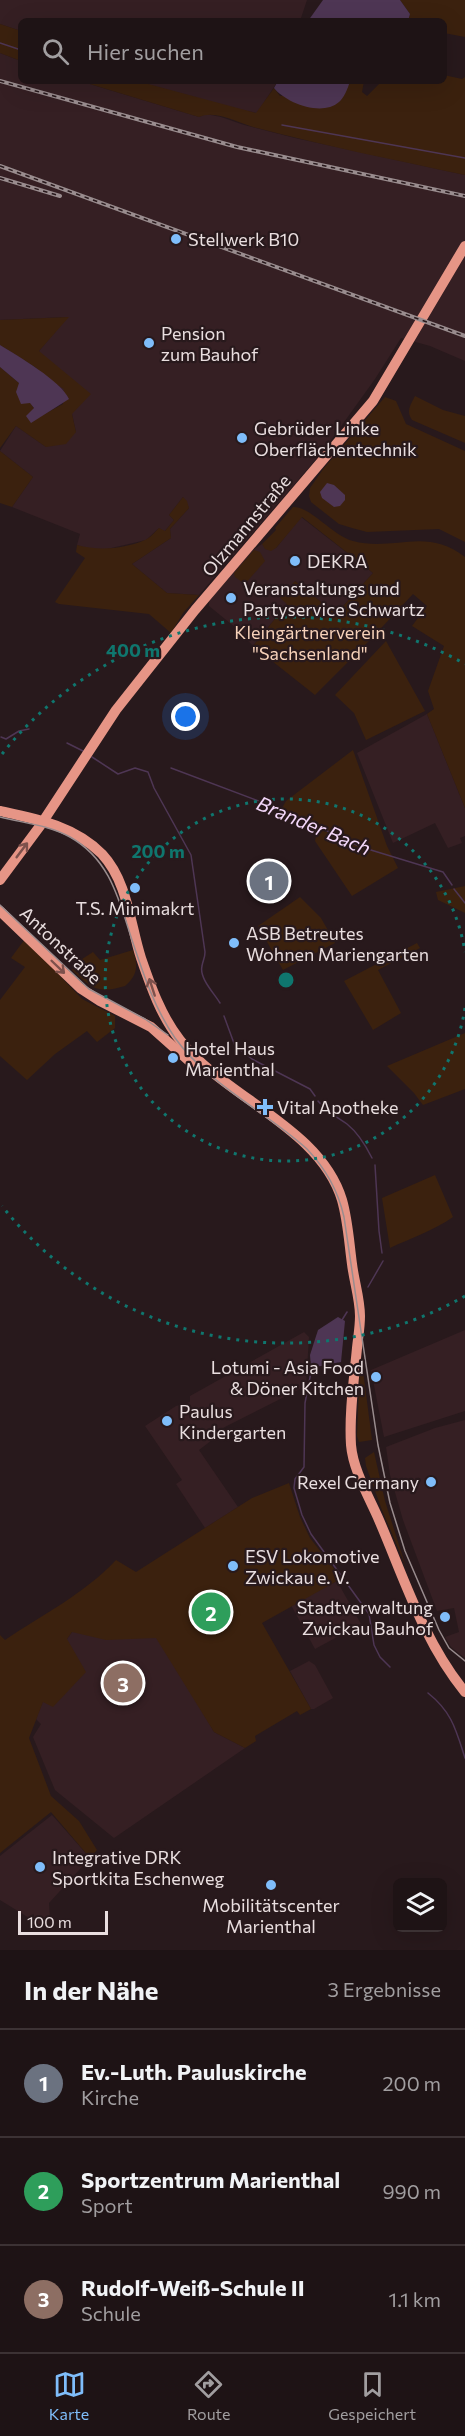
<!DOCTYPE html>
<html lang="de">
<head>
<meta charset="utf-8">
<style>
  body { margin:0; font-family:Commissioner,sans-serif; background:#2b2022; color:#f1f3f6 }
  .controls { position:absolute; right:18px; bottom:18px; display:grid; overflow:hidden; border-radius:9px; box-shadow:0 6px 24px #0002 }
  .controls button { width:54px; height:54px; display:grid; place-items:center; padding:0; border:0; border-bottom:2px solid #3c3234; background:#1e1315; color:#f1f3f6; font:30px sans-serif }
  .scale { position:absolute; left:18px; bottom:15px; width:90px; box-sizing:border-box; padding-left:6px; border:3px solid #e9dedf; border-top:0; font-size:16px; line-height:21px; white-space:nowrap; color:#e9dedf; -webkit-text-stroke:4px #28191c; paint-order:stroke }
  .you { position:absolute; left:186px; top:717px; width:21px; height:21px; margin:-15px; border:4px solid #fff; border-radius:50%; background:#1a73e8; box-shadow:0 0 0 9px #1a73e833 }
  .badge { display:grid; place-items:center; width:39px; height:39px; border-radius:50%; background:#7fbdfa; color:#fff; font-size:20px; font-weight:700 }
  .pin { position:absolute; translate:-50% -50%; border:3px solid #fff; box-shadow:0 2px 6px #0006 }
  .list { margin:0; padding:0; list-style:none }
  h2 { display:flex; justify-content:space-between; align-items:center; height:78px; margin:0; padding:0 24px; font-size:26px }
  h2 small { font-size:20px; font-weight:400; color:#a19ea0 }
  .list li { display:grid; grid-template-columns:39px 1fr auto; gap:18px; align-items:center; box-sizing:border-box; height:108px; padding:0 24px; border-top:2px solid #3c3234 }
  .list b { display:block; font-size:22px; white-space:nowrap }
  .list p { margin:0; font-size:20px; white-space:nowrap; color:#a19ea0 }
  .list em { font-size:20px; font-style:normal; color:#a19ea0 }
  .icon { flex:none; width:33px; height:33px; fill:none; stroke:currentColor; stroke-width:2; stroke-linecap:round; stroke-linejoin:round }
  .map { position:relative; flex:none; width:465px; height:1950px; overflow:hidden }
  .search { position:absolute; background:#1e1315; box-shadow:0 6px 24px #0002; left:18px; right:18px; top:18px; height:66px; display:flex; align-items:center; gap:15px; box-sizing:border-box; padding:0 21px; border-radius:9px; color:#a19ea0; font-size:22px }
  .sheet { height:402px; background:#1e1315 }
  nav { display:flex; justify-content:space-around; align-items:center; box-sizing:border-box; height:84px; border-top:2px solid #3c3234; background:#1e1315; font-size:16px; color:#a19ea0 }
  nav a { display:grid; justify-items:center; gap:3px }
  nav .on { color:#7fbdfa }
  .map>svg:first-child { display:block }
</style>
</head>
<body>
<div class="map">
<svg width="465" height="1950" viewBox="0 0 465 1950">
  <rect width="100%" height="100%" fill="#28191c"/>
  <!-- built -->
  <g fill="#351f23">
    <path d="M 0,0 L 307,0 L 300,21 L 21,21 L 21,31 L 0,24 Z"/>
    <path d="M 0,53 L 21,61 L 21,81 L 80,81 L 199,117 L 206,114 L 221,117 L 244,125 L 295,138 L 465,175 L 465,361 L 430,346 L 401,338 L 375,379 L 324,450 L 199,595 L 167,593 L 132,564 L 171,538 L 170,529 L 189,508 L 183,497 L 169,515 L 174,520 L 164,532 L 159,528 L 146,540 L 107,549 L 89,549 L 77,545 L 80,534 L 12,507 L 33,477 L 0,451 L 16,426 L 46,447 L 76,432 L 72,414 L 39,351 L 68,317 L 0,320 Z"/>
    <path d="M 137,81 L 278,81 L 257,113 L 219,106 Z"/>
    <path d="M 301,517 L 373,573 L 336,614 L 295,581 L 287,604 L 253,646 L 236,628 L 209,606 L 209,601 L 250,552 L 262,544 L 276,548 Z"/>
    <path d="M 427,714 L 465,808 L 465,836 L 460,838 L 462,843 L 448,848 L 435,823 L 393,843 L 357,753 Z"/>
    <path d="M 465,1330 L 465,1411 L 384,1437 L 371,1370 Z"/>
    <path d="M 304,1332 L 309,1337 L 306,1386 L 215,1432 L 216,1437 L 199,1450 L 238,1507 L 205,1528 L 176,1484 L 182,1480 L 145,1426 L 176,1406 L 190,1402 L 190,1396 Z"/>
    <path d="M 465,1420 L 465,1658 L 451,1647 L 445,1637 L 459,1632 L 454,1608 L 437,1611 L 403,1520 L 390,1475 L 386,1447 L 435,1428 Z"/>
    <path d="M 337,1581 L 361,1624 L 315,1649 L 291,1605 Z"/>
    <path d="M 135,1595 L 214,1732 L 245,1748 L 114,1838 L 55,1790 L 33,1737 L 41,1724 L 36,1719 L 67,1639 L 72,1632 Z"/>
    <path d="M 309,1661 L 315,1665 L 333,1698 L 314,1709 L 311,1709 L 290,1671 Z"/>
    <path d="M 52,1815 L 90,1858 L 49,1903 L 50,1918 L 39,1924 L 0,1900 L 0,1856 Z"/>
  </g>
  <!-- green -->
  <g fill="#3b210e">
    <path d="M 400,0 L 465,0 L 465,37 L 444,33 L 444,21 L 408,21 L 410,14 Z"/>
    <path d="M 0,24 L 21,31 L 21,61 L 0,53 Z"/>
    <path d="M 444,75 L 462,79 L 465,77 L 465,175 C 395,160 325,146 257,128 C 240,124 216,109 199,117 L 80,81 L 137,81 L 256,113 L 274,88 L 280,96 L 349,85 L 350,81 L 364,81 L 362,92 L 367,96 L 382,81 L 444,81 Z"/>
    <path d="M 69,317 L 39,351 L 91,394 L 72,414 L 76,432 L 66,444 L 46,447 L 16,426 L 0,448 L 0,367 L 20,384 L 34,409 L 30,422 L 63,404 L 64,389 L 51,381 L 35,367 L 0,345 L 0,320 Z"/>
    <path d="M 415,396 L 443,410 L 465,416 L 465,443 L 412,420 C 406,411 410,406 415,396 Z"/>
    <path d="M 385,397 L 396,401 L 406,424 L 465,451 L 465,542 L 439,529 L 367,532 L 352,528 L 339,524 L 311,502 L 309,496 L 310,488 L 324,468 Z"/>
    <path d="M 0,451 L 33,477 L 12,507 L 0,503 Z"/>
    <path d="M 183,497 L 187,501 L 189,508 L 170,529 L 171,538 L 132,564 L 167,593 L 199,595 L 183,613 L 171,633 L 149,614 L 59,604 L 55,602 L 85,558 L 76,552 L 77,545 C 98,551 124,549 145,540 C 150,538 155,532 159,528 L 165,531 L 174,520 L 169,515 Z"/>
    <path d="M 293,507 C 310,506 333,536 353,541 C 394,552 426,526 465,557 L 465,808 L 427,714 L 434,709 L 428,691 L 444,646 L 412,626 L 427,606 L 413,594 L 369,641 L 315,695 L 253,646 L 287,604 L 280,598 L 295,581 L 336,614 L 373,573 L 302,517 L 276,548 L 271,551 L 265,549 L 262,544 L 276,530 L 275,528 Z"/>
    <path d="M 254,550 L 260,552 L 265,561 L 245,584 L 235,577 L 234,573 Z"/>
    <path d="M 386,641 L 425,711 L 366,740 L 354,713 L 335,695 Z"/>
    <path d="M 353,750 L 387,846 L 398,868 L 352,896 L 315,841 L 318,827 L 282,808 L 286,801 Z"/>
    <path d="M 465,886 L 465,913 L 438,900 L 436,892 Z"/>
    <path d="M 300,897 L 321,918 L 335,943 L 283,970 L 258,926 Z"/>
    <path d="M 25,939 L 82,999 L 115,1016 L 115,1028 L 97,1042 L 87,1031 L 55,1054 L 27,1080 L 0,1056 L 0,1000 L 25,967 L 11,958 Z"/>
    <path d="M 417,943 L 420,948 L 378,970 L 401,1013 L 373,1030 L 344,981 Z"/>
    <path d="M 133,950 C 138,966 138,975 125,986 C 98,994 92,989 72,970 L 76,963 L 93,952 L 100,960 Z"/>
    <path d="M 465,1033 L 465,1089 L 423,1105 L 414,1093 L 387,1066 Z"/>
    <path d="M 435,1175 L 453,1217 C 433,1231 411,1238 390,1248 L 382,1198 Z"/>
    <path d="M 360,1363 L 362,1363 L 372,1440 L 359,1442 L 357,1436 Z"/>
    <path d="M 374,1452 L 385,1501 L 406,1567 L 382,1510 L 366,1466 L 365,1458 Z"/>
    <path d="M 289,1483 L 300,1517 L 310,1538 L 339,1575 L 337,1581 L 262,1623 L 311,1709 L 300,1715 L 297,1711 L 255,1736 L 256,1741 L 245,1748 L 214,1732 L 156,1638 L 106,1640 L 72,1632 L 67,1639 L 86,1672 L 53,1707 L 43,1702 L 29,1738 L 51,1796 L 79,1821 L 97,1850 L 90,1858 L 51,1812 L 0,1853 L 0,1635 L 5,1640 C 43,1614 83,1595 116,1560 L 136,1572 L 252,1498 Z"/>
  </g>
  <!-- water -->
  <g fill="#4e3654">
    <path d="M 323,0 L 400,0 L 410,14 L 408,21 L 308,21 Z"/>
    <path d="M 278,81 L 350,81 C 348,88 344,98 339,102 C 322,117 286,103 274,88 Z"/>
    <path d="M 0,345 C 18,356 61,381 69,399 L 31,423 L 26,416 L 34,408 L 30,403 L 21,404 L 16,392 L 19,383 L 0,367 Z"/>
    <path d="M 327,483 L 334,485 L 345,495 L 345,500 L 340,506 L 334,507 L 322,498 L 320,492 Z"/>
    <path d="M 338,1317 L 345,1321 L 341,1362 L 311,1368 L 310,1355 L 318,1330 Z"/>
  </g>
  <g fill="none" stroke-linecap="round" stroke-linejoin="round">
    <!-- stream -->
    <g stroke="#4e3654" stroke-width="1.5">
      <path d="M 0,43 L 21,50"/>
      <path d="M 282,125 L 465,158"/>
      <path d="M 1,737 L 6,739 L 19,731 L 29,729"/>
      <path d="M 67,743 L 83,751"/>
      <path d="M 92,757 L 118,774 L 135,768 L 148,772 L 154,788 L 191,855 L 205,952 C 205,958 203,960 202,966 C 199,978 214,993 220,1003"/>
      <path d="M 171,768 L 285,811 L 361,847 L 443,872 L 452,885"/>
      <path d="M 454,889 L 465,903"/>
      <path d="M 224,1016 L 235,1046 L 252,1059 L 310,1089 L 315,1096"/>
      <path d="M 318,1101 C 327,1112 335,1116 347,1124 C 357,1132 366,1146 372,1158"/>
      <path d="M 375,1165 L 379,1231 L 382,1253"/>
      <path d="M 368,1287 L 383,1261"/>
      <path d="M 342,1320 L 347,1312"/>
      <path d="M 312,1367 L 305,1403 L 304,1467 L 295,1479 L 294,1488 L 302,1515 L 311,1534 L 369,1614 L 374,1645 L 380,1657 L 390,1667"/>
      <path d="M 428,1693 C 452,1712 456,1730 465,1758"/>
    </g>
    <!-- major -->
    <g stroke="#e69586" stroke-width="10">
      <path d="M 0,811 C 37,819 74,826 102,854 C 128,882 130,924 141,958 C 151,987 161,1016 180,1040 C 225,1098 320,1127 342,1200 C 348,1221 349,1242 352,1264 C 354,1281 360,1299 360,1316 C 360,1327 358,1338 357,1348 C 354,1380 349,1413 351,1445 C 353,1470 369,1497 379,1520 C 404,1578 424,1642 465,1692"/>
      <path d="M 0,880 L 40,826 L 116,710 L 195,610 L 373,401 L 465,246"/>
      <path d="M 0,911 L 80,988 L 100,1001 L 151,1027 L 197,1068"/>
    </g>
    <!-- tram -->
    <g stroke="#998c8e" stroke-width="1.5">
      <path d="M 0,817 C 23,823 49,825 70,837 C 111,860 119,901 133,943 C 144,976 155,1009 175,1038 C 209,1085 265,1111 307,1149 C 326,1169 338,1190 344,1217 L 378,1445 L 390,1503 L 405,1551 L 439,1630 L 449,1648 L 465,1661"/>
      <path d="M 0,905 L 89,989 L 145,1019 L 168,1035"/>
    </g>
    <defs>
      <g id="rail">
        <path d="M 0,81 L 237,147 L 465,196"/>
        <path d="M 0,166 L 465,336"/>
        <path d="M 0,178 L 60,196"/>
      </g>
    </defs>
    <!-- rail casing -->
    <use href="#rail" stroke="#998c8e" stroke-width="4"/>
    <!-- rail -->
    <use href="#rail" stroke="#28191c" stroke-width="1.5" stroke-dasharray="4.5" stroke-linecap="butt"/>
  </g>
  <!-- one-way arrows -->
  <defs><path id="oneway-shaft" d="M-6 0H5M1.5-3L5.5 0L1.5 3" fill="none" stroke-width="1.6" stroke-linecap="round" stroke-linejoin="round" transform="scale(1.5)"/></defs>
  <g stroke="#7d514c">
    <use href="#oneway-shaft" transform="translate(22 850) rotate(-53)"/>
    <use href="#oneway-shaft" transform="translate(58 967) rotate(44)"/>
    <use href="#oneway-shaft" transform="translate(152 987) rotate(-108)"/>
  </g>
  <!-- distance rings -->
  <g fill="none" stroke="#0f766e" stroke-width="3" stroke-dasharray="3 6">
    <path d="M465 1008A181 181 0 1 1 465 952"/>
    <path d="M465 1296A363 363 0 0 1 2 1206M2 754A363 363 0 0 1 465 664"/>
  </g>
  <!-- markers -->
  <g fill="#7fbdfa" stroke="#28191c" stroke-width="2">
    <circle cx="176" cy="239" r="6"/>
    <circle cx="149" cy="343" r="6"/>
    <circle cx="242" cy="438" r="6"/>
    <circle cx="295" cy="561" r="6"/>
    <circle cx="231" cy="598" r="6"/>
    <circle cx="135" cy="888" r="6"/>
    <circle cx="234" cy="943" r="6"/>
    <circle cx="173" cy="1058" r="6"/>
    <path d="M262 1098h6v6h6v6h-6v6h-6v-6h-6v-6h6z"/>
    <circle cx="376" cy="1377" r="6"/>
    <circle cx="167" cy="1421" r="6"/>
    <circle cx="431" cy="1482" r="6"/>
    <circle cx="233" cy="1566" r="6"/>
    <circle cx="445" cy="1617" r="6"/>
    <circle cx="40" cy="1867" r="6"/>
    <circle cx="271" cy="1885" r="6"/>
  </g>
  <g text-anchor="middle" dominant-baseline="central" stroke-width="4.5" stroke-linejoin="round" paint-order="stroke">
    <!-- poi labels -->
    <g font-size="18" fill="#e9dedf" stroke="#28191c" text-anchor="start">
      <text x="188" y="239">Stellwerk B10</text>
      <text x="161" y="333">Pension<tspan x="161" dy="21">zum Bauhof</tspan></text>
      <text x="254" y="428">Gebrüder Linke<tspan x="254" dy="21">Oberflächentechnik</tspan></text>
      <text x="307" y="561">DEKRA</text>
      <text x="243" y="588">Veranstaltungs und<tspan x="243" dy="21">Partyservice Schwartz</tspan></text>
      <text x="135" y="908" text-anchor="middle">T.S. Minimakrt</text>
      <text x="246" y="933">ASB Betreutes<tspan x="246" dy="21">Wohnen Mariengarten</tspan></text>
      <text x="185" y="1048">Hotel Haus<tspan x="185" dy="21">Marienthal</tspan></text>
      <text x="277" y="1107">Vital Apotheke</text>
      <text x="364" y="1367" text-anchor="end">Lotumi - Asia Food<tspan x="364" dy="21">&amp; Döner Kitchen</tspan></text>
      <text x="179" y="1411">Paulus<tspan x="179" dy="21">Kindergarten</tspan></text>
      <text x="419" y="1482" text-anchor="end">Rexel Germany</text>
      <text x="245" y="1556">ESV Lokomotive<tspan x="245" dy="21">Zwickau e. V.</tspan></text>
      <text x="433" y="1607" text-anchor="end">Stadtverwaltung<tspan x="433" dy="21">Zwickau Bauhof</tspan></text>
      <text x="52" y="1857">Integrative DRK<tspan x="52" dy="21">Sportkita Eschenweg</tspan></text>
      <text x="271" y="1905" text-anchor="middle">Mobilitätscenter<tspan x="271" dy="21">Marienthal</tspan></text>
    </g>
    <!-- street labels -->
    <g font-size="18" fill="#e9dedf" stroke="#28191c">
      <text transform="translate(246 525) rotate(-50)">Olzmannstraße</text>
      <text transform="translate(61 945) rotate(43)">Antonstraße</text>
    </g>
    <!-- park labels -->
    <g font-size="18" fill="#f6d1b9" stroke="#28191c">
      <text x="310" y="632">Kleingärtnerverein<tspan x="310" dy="21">"Sachsenland"</tspan></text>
    </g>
    <!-- water labels -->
    <g font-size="20" font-style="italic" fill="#f4d8fa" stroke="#28191c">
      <text transform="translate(314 825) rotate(23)">Brander Bach</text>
    </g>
  </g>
  <circle cx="286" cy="980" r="9" fill="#0f766e" stroke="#28191c" stroke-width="3"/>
  <g font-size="18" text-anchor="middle" font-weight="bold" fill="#0f766e" stroke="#28191c" stroke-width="4.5" stroke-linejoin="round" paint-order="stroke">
    <text x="133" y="657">400 m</text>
    <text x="158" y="858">200 m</text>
  </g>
</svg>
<div class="controls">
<button><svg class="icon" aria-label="layers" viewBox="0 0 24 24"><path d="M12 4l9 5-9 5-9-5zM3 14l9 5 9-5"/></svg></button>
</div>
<div class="scale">100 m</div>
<div class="you"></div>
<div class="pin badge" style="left:269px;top:881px;background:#6b7280">1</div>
<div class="pin badge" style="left:211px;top:1612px;background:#2e9e5b">2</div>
<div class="pin badge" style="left:123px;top:1683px;background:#8d6e63">3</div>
<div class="search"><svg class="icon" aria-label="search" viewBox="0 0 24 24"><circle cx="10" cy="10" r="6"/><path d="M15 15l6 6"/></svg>Hier suchen</div>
</div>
<section class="sheet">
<h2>In der Nähe<small>3 Ergebnisse</small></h2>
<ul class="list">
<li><span class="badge" style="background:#6b7280">1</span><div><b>Ev.-Luth. Pauluskirche</b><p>Kirche</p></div><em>200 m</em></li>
<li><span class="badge" style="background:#2e9e5b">2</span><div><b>Sportzentrum Marienthal</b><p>Sport</p></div><em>990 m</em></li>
<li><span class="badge" style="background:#8d6e63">3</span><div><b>Rudolf-Weiß-Schule II</b><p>Schule</p></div><em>1.1 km</em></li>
</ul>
</section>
<nav>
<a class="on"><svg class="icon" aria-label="map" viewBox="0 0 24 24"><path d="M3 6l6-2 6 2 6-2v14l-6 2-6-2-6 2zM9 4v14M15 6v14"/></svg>Karte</a>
<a><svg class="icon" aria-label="directions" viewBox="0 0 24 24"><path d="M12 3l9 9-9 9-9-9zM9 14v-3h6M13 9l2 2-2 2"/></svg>Route</a>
<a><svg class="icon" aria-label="saved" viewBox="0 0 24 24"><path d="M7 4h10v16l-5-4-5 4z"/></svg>Gespeichert</a>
</nav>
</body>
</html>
